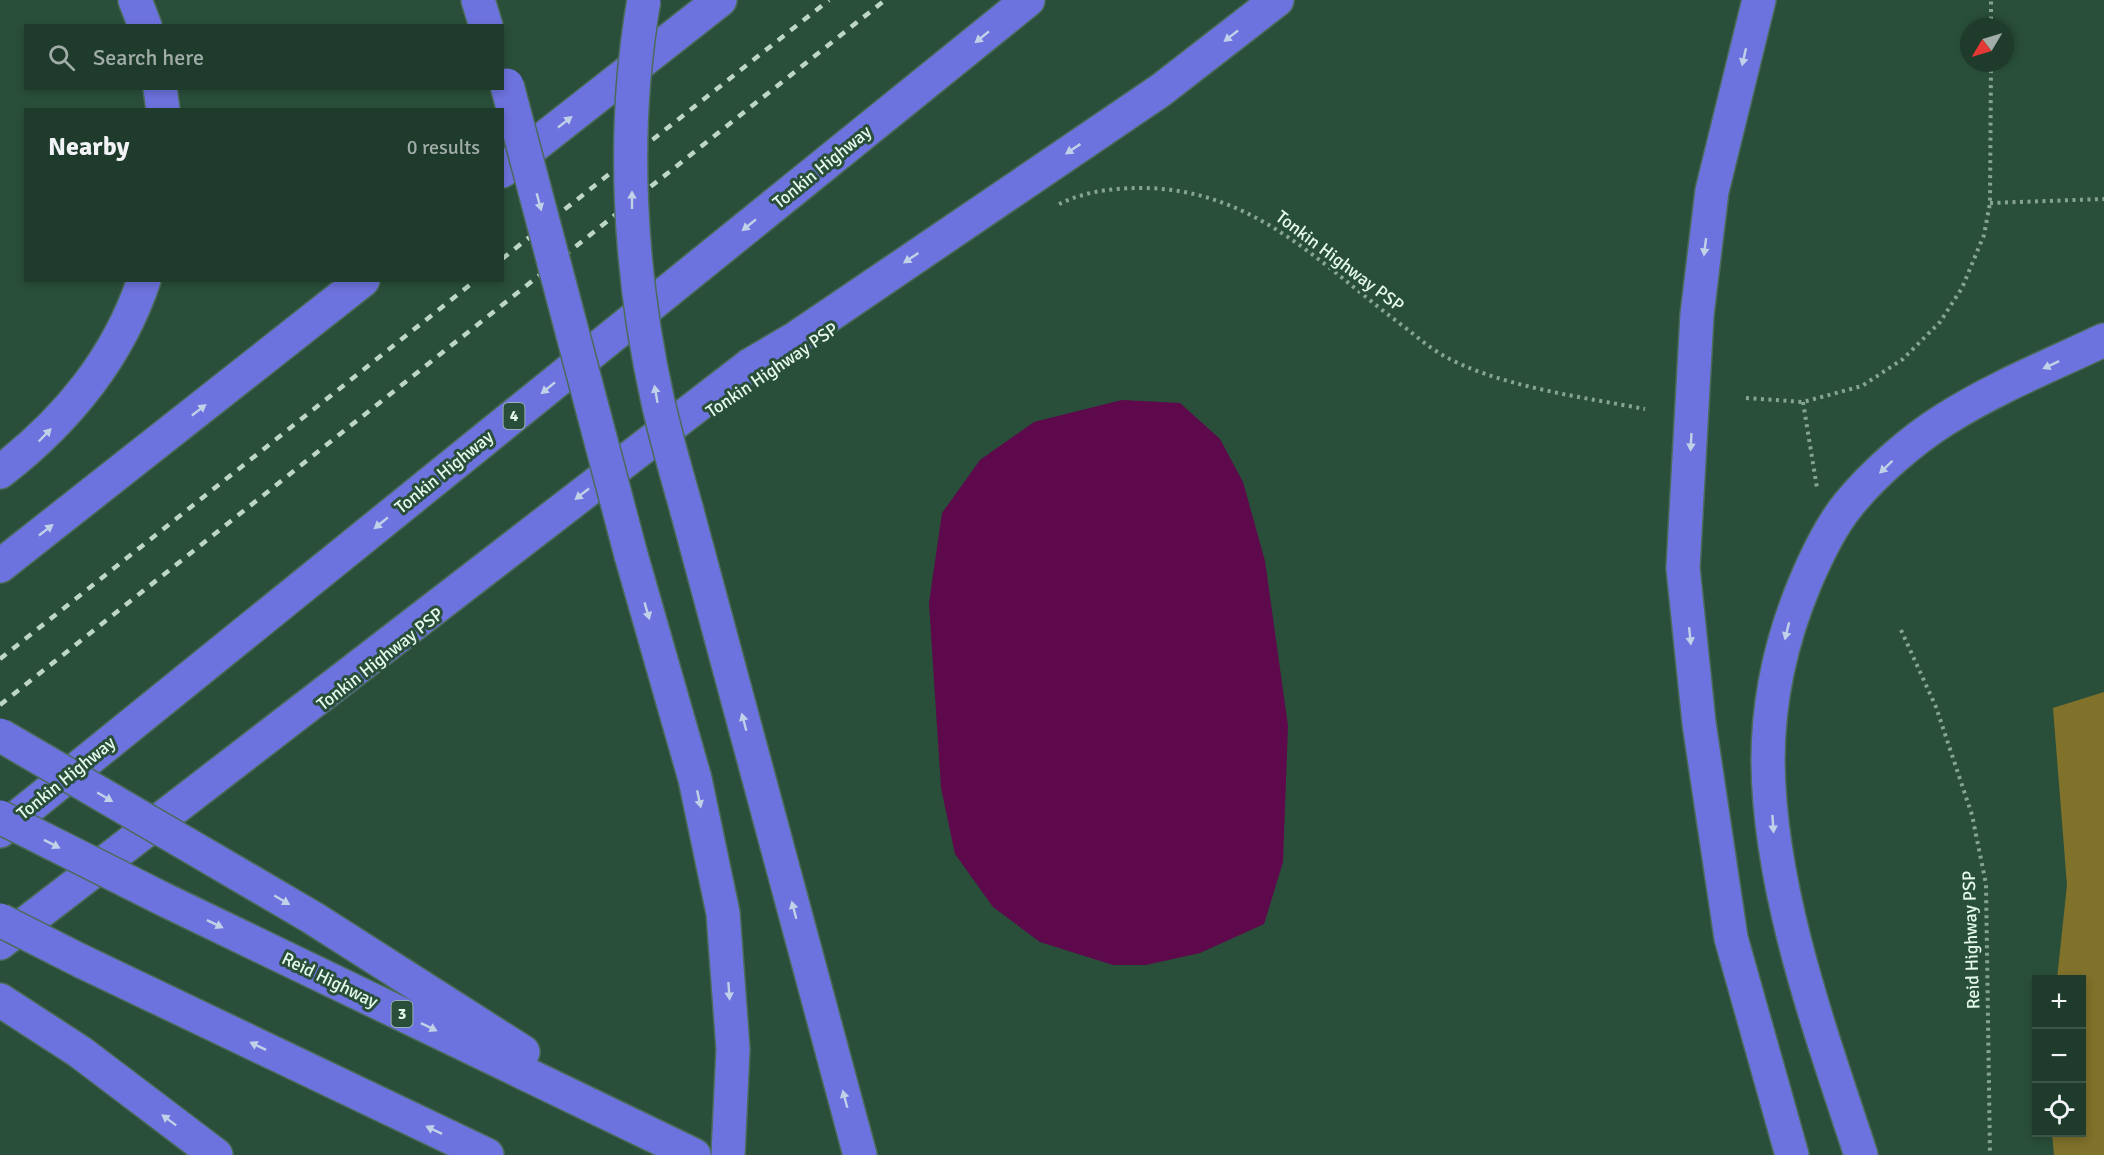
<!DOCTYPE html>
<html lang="en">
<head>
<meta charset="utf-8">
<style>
  body { margin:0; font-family:Signika,sans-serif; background:#274234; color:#f1f3f6 }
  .controls { position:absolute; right:18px; bottom:18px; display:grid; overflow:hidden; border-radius:0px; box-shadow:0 3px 9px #0003 }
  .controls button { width:54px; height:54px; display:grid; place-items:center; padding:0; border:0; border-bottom:2px solid #3c5548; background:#1f3b2c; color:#f1f3f6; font:30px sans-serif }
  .compass { position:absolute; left:1960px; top:18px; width:54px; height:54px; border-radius:50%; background:#1f3b2c; box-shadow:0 3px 9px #0003; rotate:232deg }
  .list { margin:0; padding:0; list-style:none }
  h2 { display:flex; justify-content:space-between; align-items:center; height:78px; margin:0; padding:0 24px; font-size:26px }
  h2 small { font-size:20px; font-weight:400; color:#a1ada9 }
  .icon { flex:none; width:33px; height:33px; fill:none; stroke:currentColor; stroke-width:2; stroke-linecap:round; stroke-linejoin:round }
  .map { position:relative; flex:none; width:2104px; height:1155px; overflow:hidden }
  .search { position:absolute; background:#1f3b2c; box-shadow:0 3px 9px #0003; left:24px; top:24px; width:480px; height:66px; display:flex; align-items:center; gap:15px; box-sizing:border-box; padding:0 21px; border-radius:0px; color:#a1ada9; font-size:22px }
  .panel { position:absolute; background:#1f3b2c; box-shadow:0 3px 9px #0003; left:24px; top:108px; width:480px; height:174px; border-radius:0px }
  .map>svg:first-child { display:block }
</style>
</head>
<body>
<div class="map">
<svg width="2104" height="1155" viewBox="0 0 2104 1155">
  <rect width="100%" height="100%" fill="#294f3a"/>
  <!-- green -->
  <path fill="#80722b" d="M 2104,692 L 2104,1155 L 2054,1155 L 2052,1133 L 2082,1132 L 2082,980 L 2057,979 L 2067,885 L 2053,708 Z"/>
  <!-- water -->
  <path fill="#5d094c" d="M 1122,400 L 1180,403 L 1220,439 L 1243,482 L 1265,561 L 1288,726 L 1283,862 L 1264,924 L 1200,953 L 1146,965 L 1113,965 L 1040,942 L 993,907 L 955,854 L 941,788 L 929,603 L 942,513 L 980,460 L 1034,422 Z"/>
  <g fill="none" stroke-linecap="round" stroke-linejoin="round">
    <defs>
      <g id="motorway">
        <path d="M 135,0 L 145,26"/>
        <path d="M 478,0 L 486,26"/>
        <path d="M 1759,0 L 1712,191 L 1697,315 L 1683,568 L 1699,723 L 1731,938 L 1792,1155"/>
        <path d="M 160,88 L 163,110"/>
        <path d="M 502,171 L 720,0"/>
        <path d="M 0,472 C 66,421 117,360 144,280"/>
        <path d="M 687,511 L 860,1155"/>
        <path d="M 631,555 L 695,779 L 723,913 L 733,1049 L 728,1155"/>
        <path d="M 0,566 L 363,280"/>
        <path d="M 0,831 L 1028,0"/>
        <path d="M 214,860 L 313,918 L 523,1052"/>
        <path d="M 163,899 L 694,1155"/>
        <path d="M 0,943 L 750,365 L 796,338 L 1161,90 L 1277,0"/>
        <path d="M 81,961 L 487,1155"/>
        <path d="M 0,1000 L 80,1052 L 216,1155"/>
        <path d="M 1861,1155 C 1821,1033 1769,891 1768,761 C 1768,700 1782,638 1805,583 C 1816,557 1830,527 1848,505 C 1872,475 1912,440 1944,420 C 1994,388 2051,365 2104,340"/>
      </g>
    </defs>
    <!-- motorway casing -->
    <use href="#motorway" stroke="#4a6b5a" stroke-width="36"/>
    <!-- path -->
    <g stroke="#87a493" stroke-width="4" stroke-dasharray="3 4.5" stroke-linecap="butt">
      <path d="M 1991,27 L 1991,0"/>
      <path d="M 1990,203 L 2104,199"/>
      <path d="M 1059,204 C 1086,191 1113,188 1143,188 C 1254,189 1320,264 1403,326 C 1415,335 1426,345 1439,353 C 1494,386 1582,397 1645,409"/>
      <path d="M 1746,398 L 1803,402 L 1862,386 L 1903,359 L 1940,322 L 1962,288 L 1984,235 L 1990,203 L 1991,63"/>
      <path d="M 1803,402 L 1817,488"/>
      <path d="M 1901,630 L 1936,707 L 1972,815 L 1986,884 L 1990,1155"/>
    </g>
    <!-- motorway -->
    <use href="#motorway" stroke="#6d73de" stroke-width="33"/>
    <!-- rail -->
    <g stroke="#bdd6c7" stroke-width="4.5" stroke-dasharray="8 8" stroke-linecap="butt">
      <path d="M 502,259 L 829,0"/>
      <path d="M 0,659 L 476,280"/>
      <path d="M 0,705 L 885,0"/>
    </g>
    <defs>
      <g id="motorway-bridge">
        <path d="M 644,0 C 621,131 629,272 658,402 C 666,438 677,475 687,511"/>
        <path d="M 507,85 L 631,555"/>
        <path d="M 0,735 L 214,860"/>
        <path d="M 0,817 L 163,899"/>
        <path d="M 0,920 L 81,961"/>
      </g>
    </defs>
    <!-- motorway-bridge casing -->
    <use href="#motorway-bridge" stroke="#4a6b5a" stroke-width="36" stroke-linecap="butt"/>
    <!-- motorway-bridge -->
    <use href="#motorway-bridge" stroke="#6d73de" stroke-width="33"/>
  </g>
  <!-- one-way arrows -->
  <defs><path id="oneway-solid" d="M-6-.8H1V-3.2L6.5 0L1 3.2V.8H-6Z" transform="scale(1.5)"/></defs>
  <g fill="#c0d1e8">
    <use href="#oneway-solid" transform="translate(1231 36) rotate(142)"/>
    <use href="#oneway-solid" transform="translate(982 37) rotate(141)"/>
    <use href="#oneway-solid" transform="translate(1744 57) rotate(103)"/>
    <use href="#oneway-solid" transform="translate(565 122) rotate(-38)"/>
    <use href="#oneway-solid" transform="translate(1073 149) rotate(146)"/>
    <use href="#oneway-solid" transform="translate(632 200) rotate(-90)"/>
    <use href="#oneway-solid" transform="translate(539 202) rotate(75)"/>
    <use href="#oneway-solid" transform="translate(749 225) rotate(141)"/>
    <use href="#oneway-solid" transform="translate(1705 247) rotate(97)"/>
    <use href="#oneway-solid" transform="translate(911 258) rotate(146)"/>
    <use href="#oneway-solid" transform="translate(2051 365) rotate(155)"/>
    <use href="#oneway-solid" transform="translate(548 388) rotate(141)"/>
    <use href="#oneway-solid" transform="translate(656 394) rotate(-100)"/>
    <use href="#oneway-solid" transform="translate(199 410) rotate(-38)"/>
    <use href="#oneway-solid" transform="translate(45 435) rotate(-46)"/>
    <use href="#oneway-solid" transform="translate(1691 442) rotate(93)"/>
    <use href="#oneway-solid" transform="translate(1886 467) rotate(136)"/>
    <use href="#oneway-solid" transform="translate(582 494) rotate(142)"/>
    <use href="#oneway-solid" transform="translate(381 523) rotate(141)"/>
    <use href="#oneway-solid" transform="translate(46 530) rotate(-38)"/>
    <use href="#oneway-solid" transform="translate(647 611) rotate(74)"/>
    <use href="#oneway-solid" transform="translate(1787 631) rotate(104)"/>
    <use href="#oneway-solid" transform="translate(1690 636) rotate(84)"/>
    <use href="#oneway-solid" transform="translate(744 722) rotate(-105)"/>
    <use href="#oneway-solid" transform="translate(105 797) rotate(30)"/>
    <use href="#oneway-solid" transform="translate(699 799) rotate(78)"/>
    <use href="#oneway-solid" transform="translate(1773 824) rotate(86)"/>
    <use href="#oneway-solid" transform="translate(52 844) rotate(27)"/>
    <use href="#oneway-solid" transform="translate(282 900) rotate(30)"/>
    <use href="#oneway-solid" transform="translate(794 910) rotate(-105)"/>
    <use href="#oneway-solid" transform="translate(215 924) rotate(26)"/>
    <use href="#oneway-solid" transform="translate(729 991) rotate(86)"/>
    <use href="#oneway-solid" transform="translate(429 1027) rotate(26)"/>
    <use href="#oneway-solid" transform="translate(258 1046) rotate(-154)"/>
    <use href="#oneway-solid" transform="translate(845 1099) rotate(-105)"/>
    <use href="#oneway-solid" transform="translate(169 1120) rotate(-143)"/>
    <use href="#oneway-solid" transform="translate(434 1130) rotate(-154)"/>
  </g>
  <g text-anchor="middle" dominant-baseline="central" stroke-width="6" stroke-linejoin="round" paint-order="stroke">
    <!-- shield labels -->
    <g fill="#294f3a" stroke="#acc6b7" stroke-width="1.5">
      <rect x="503.5" y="403" width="21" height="26" rx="4.5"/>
      <rect x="391.5" y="1001" width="21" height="26" rx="4.5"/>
    </g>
    <g font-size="16" font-weight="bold" fill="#e4f9ec">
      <text x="514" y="416">4</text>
      <text x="402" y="1014">3</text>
    </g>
    <!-- street labels -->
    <g font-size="18" fill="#e4f9ec" stroke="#294f3a">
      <text transform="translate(822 167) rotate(-39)">Tonkin Highway</text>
      <text transform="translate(1340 261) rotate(37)">Tonkin Highway PSP</text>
      <text transform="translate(772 370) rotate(-34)">Tonkin Highway PSP</text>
      <text transform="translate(444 472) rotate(-39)">Tonkin Highway</text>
      <text transform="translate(380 659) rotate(-38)">Tonkin Highway PSP</text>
      <text transform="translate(66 778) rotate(-39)">Tonkin Highway</text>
      <text transform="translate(1971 940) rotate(-92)">Reid Highway PSP</text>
      <text transform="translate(330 980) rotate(26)">Reid Highway</text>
    </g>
  </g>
</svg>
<div class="controls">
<button>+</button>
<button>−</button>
<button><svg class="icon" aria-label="locate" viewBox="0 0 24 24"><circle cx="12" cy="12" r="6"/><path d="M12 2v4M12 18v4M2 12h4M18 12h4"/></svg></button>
</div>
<svg class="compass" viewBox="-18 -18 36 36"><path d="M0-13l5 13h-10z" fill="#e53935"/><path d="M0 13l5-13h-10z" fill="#a1ada9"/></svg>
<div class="search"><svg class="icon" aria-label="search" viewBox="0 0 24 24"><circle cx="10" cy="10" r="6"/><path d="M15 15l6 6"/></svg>Search here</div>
<section class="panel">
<h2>Nearby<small>0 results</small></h2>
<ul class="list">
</ul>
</section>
</div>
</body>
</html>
